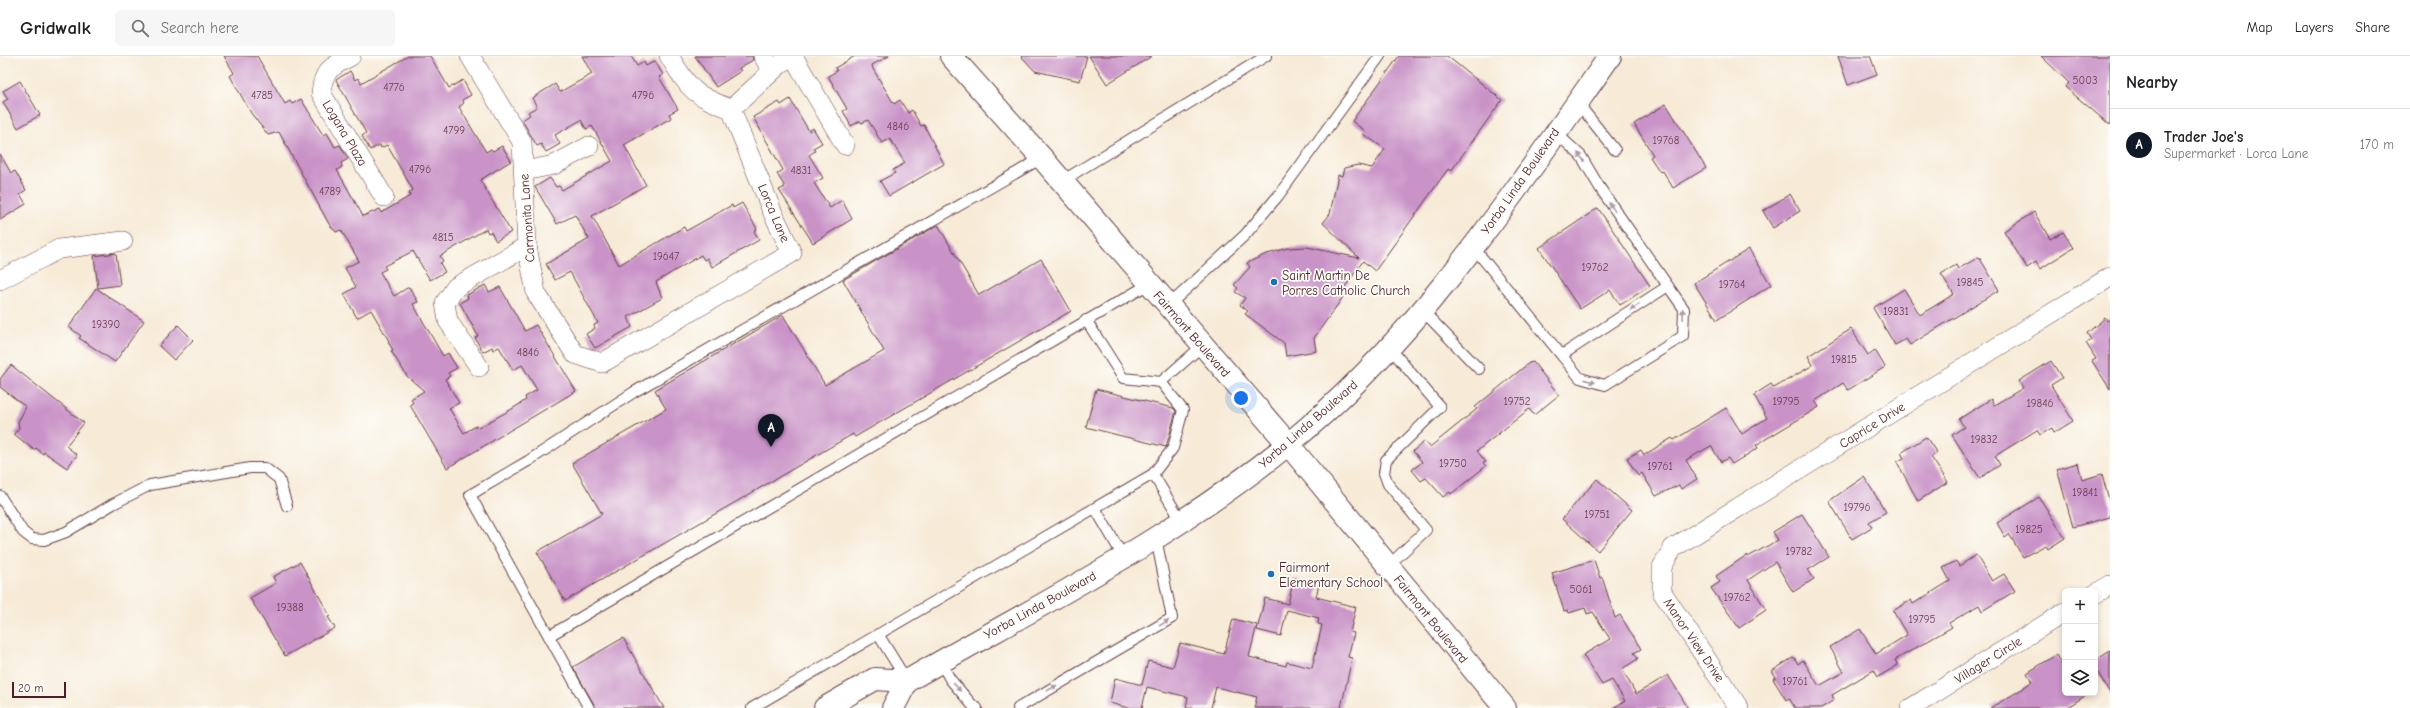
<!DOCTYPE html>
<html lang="en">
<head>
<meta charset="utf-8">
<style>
  body { margin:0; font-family:"Comic Neue",sans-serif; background:#f6f6f6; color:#202124 }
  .controls { position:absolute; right:12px; bottom:12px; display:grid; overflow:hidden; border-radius:6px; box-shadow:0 2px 6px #0003 }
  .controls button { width:36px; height:36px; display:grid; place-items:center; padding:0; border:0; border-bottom:1px solid #e0e0e0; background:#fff; color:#202124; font:20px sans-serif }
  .scale { position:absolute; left:12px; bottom:10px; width:54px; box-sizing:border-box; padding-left:4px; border:2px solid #4a1f2b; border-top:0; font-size:11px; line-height:14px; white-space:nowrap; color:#4a1f2b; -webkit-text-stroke:3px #fdfcf7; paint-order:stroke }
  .you { position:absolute; left:1241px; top:342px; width:14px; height:14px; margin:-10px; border:3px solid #fff; border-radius:50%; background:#1a73e8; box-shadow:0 0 0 6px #1a73e833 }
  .badge { display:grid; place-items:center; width:26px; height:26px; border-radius:50%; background:#111827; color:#fff; font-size:13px; font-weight:700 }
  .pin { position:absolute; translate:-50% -33px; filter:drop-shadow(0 1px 2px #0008) }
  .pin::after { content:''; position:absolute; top:21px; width:14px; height:12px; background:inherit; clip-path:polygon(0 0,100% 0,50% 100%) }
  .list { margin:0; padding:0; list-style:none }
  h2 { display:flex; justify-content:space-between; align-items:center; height:52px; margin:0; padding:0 16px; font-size:17px }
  h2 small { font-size:13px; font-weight:400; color:#757577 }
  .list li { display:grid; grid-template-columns:26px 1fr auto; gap:12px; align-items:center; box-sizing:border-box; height:72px; padding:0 16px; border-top:1px solid #e0e0e0 }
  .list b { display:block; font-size:15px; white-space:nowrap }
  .list p { margin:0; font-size:13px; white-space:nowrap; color:#757577 }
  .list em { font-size:13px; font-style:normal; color:#757577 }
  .icon { flex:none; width:22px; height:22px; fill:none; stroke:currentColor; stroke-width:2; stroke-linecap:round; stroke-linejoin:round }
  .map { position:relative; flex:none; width:2110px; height:652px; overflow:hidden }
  header { display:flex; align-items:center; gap:24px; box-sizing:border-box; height:56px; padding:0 20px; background:#fff; border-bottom:1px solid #e0e0e0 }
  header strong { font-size:19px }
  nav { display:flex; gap:22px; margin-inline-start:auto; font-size:14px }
  .search { width:280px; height:36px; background:#f6f6f6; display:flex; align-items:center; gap:10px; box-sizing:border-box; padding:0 14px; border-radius:6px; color:#757577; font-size:15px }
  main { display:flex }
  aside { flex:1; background:#fff }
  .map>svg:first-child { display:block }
</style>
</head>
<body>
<header>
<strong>Gridwalk</strong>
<div class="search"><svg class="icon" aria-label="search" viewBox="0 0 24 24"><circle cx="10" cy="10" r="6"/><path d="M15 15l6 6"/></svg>Search here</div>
<nav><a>Map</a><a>Layers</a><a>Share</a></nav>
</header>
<main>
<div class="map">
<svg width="2110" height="652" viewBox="0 0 2110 652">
  <rect width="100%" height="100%" fill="#fdfcf7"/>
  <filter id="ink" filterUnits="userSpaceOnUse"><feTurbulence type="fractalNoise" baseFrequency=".025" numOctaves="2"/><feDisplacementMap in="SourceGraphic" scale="8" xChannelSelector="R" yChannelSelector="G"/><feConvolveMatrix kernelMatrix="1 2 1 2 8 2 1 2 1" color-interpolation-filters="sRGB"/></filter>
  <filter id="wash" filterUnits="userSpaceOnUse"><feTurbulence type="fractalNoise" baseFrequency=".012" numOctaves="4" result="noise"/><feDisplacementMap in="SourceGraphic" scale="16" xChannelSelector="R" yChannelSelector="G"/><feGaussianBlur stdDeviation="0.9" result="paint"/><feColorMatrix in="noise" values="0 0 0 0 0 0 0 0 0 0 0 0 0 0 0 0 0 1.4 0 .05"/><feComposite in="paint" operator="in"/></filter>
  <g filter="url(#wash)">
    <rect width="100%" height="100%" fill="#f7ebd8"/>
    <g id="blocks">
      <!-- building -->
      <g fill="#c993c7">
        <path d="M 224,0 L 257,0 L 285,48 L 290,45 L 292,48 L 301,43 L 323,79 L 327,77 L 335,91 L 340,89 L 348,103 L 341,107 L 342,111 L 337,114 L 363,160 L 380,153 L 381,157 L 410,140 L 409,137 L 413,134 L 387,89 L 381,92 L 380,89 L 370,94 L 362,80 L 366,77 L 336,24 L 350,15 L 355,24 L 358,22 L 361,27 L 408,0 L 430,0 L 449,32 L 463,24 L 471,39 L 462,44 L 464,47 L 459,51 L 486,96 L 491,93 L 493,95 L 502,90 L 511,105 L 480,124 L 511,176 L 496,185 L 491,176 L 488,177 L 486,173 L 440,200 L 443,205 L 440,207 L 445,216 L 430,224 L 413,195 L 384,210 L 386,213 L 380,216 L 394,240 L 409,231 L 418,246 L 413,248 L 443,300 L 448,297 L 457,312 L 448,317 L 450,320 L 445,323 L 459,347 L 449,352 L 464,377 L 476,370 L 478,372 L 512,353 L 526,344 L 525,341 L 537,334 L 522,309 L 513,314 L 499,291 L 493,294 L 492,291 L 483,296 L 475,282 L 478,280 L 460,247 L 468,242 L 467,239 L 485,229 L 489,236 L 500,231 L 525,275 L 536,269 L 576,335 L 447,412 L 410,349 L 413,346 L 411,343 L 424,335 L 407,320 L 391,295 L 393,294 L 388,286 L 389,285 L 371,254 L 357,262 L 344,238 L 356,231 L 345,212 L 359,205 L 341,174 L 336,176 L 329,168 L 279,76 L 268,79 L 251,57 L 230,20 L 234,17 Z"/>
        <path d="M 582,0 L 631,0 L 637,10 L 644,6 L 646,10 L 655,5 L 663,19 L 659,21 L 678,53 L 669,58 L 671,62 L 624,89 L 646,129 L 592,160 L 619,209 L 684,171 L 686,175 L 732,149 L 733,152 L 742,147 L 757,173 L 754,175 L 759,184 L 712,211 L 707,202 L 704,204 L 701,199 L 656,226 L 662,242 L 628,261 L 632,271 L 595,292 L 586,278 L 595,272 L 594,269 L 598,267 L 570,216 L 555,224 L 546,208 L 589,183 L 575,159 L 557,168 L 535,131 L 550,122 L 556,131 L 559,130 L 562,134 L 612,105 L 592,70 L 586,73 L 581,64 L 555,79 L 560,88 L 546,96 L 541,88 L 537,90 L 522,64 L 530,59 L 528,56 L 537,51 L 532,42 L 555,28 L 560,36 L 592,18 Z"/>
        <path d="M 695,0 L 752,0 L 753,4 L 739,12 L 741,15 L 716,31 Z"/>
        <path d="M 855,0 L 889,0 L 872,9 L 873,13 L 894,48 L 900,44 L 908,57 L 912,54 L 921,70 L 924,69 L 944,108 L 889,140 L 880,125 L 895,117 L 893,114 L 905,107 L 890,83 L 882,87 L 868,64 L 862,67 L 860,65 L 851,70 L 843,55 L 847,53 L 828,20 L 837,15 L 835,12 Z"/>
        <path d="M 1021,0 L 1087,0 L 1080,25 L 1035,15 Z"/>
        <path d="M 1089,0 L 1152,0 L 1107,28 Z"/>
        <path d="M 1399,0 L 1447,0 L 1502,44 L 1451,115 L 1448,113 L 1375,215 L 1363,205 L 1340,238 L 1343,241 L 1314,282 L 1316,295 L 1286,300 L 1284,287 L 1245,258 L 1248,255 L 1240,249 L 1245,242 L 1235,236 L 1238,232 L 1234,229 L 1250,211 L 1247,207 L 1264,199 L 1287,192 L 1307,191 L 1359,202 L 1323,167 L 1330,158 L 1338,119 L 1342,120 L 1344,112 L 1358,109 L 1372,112 L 1385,93 L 1363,78 L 1365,75 L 1352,65 Z"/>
        <path d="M 1838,0 L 1870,0 L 1877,18 L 1848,29 Z"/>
        <path d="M 2041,0 L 2110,0 L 2110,69 L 2065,31 L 2069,27 Z"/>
        <path d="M 20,25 L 40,59 L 18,72 L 3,46 L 8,43 L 3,35 Z"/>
        <path d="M 790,43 L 809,75 L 813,72 L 822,87 L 813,92 L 815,95 L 809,99 L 823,122 L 814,127 L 830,152 L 842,144 L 852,163 L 813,187 L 779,134 L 785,131 L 777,118 L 783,114 L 753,61 L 779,46 L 781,49 Z"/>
        <path d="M 1666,48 L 1706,112 L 1673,132 L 1663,115 L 1660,116 L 1650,101 L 1653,99 L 1634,68 Z"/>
        <path d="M 0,98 L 11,117 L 15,115 L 26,134 L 20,138 L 26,148 L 0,164 Z"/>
        <path d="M 1790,138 L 1800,155 L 1773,172 L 1763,155 Z"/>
        <path d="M 1598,152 L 1650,230 L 1620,249 L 1610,234 L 1580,253 L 1539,192 Z"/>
        <path d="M 2034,156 L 2050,183 L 2063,176 L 2073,192 L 2040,213 L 2036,206 L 2027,212 L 2004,175 Z"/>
        <path d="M 938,169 L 979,239 L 1041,203 L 1071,255 L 855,381 L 853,378 L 565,545 L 537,496 L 602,458 L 572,407 L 666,353 L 655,334 L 783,259 L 825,329 L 884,295 L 843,224 Z"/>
        <path d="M 1749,193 L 1771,229 L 1717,264 L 1694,227 Z"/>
        <path d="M 116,197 L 120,229 L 98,232 L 94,200 Z"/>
        <path d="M 1979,201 L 1999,234 L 1910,289 L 1906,283 L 1895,289 L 1873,252 L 1904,233 L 1920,259 L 1954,238 L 1941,218 L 1956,209 L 1958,213 Z"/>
        <path d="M 96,232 L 144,265 L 115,306 L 79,282 L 81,280 L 69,271 Z"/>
        <path d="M 2105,262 L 2107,265 L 2110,263 L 2110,333 L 2092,305 L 2096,303 L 2086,287 L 2091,284 L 2087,277 Z"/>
        <path d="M 178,269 L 193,284 L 174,304 L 159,290 Z"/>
        <path d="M 1851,273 L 1868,299 L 1875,294 L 1885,311 L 1848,334 L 1843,327 L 1815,345 L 1819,351 L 1756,389 L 1758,392 L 1732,408 L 1728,402 L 1721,406 L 1711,390 L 1686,404 L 1697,423 L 1681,433 L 1679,429 L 1656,440 L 1642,417 L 1638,420 L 1627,402 L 1641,394 L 1644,399 L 1672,382 L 1674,384 L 1726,352 L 1742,378 L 1767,362 L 1754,339 L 1771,328 L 1774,332 L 1813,309 L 1808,300 Z"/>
        <path d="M 2051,305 L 2062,322 L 2051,329 L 2073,365 L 2054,377 L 2052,372 L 2040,379 L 2037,374 L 1995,400 L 2000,409 L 1980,422 L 1952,379 L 1964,371 L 1959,363 L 1991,343 L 1994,349 L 2023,332 L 2019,325 Z"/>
        <path d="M 1533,306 L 1559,339 L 1534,359 L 1529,353 L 1477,395 L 1486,406 L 1483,407 L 1486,410 L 1451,438 L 1450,436 L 1443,441 L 1426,422 L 1421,425 L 1412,414 L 1422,406 L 1413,395 L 1425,385 L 1430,391 L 1477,353 L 1475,351 L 1529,307 Z"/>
        <path d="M 11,309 L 84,367 L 66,390 L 77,399 L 67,412 L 44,396 L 43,398 L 36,392 L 34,394 L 14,378 L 19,372 L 18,366 L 26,351 L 0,331 L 0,323 Z"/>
        <path d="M 1096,333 L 1173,352 L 1176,355 L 1166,391 L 1086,371 Z"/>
        <path d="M 1926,381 L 1937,397 L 1931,401 L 1948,426 L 1918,445 L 1897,406 L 1904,402 L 1901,397 Z"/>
        <path d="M 2078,407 L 2082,424 L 2102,418 L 2110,448 L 2110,461 L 2073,471 L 2057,413 Z"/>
        <path d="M 1864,421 L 1886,456 L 1869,466 L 1872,471 L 1852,483 L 1829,445 Z"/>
        <path d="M 1597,423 L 1632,454 L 1598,495 L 1562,463 Z"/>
        <path d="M 2039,441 L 2065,482 L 2048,493 L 2046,489 L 2023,501 L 2009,478 L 2005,481 L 1997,467 Z"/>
        <path d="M 1802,458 L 1829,501 L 1808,514 L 1814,523 L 1793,536 L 1775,506 L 1748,524 L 1766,554 L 1739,572 L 1711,532 L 1720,526 L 1716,520 L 1747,499 L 1748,501 L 1778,484 L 1773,476 Z"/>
        <path d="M 1976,499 L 1992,525 L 2004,518 L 2015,535 L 1982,555 L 1979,549 L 1949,567 L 1952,571 L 1895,604 L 1898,609 L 1878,621 L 1874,614 L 1832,639 L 1834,644 L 1821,652 L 1795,652 L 1789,642 L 1786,644 L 1773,623 L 1776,621 L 1772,615 L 1794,601 L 1798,608 L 1803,604 L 1819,630 L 1844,616 L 1830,591 L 1860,573 L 1876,598 L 1907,579 L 1893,555 L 1911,544 L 1913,548 L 1950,525 L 1943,512 L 1956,505 L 1959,510 Z"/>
        <path d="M 1594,504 L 1600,522 L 1602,521 L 1615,562 L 1620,559 L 1641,593 L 1634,597 L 1638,603 L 1622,613 L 1636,638 L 1668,619 L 1688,652 L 1613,652 L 1625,645 L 1612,624 L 1602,629 L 1583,599 L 1610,583 L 1593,556 L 1587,558 L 1585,552 L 1569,557 L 1568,554 L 1564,555 L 1552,517 Z"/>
        <path d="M 300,506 L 330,560 L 328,561 L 335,572 L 285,600 L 250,542 L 276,527 L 273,521 Z"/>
        <path d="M 1294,522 L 1319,528 L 1316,541 L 1356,551 L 1350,576 L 1354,577 L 1348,601 L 1352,602 L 1341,652 L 1254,652 L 1257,641 L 1216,631 L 1211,652 L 1186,652 L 1188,641 L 1147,631 L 1142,652 L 1128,652 L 1110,647 L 1115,622 L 1142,629 L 1148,605 L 1173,611 L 1180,587 L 1224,598 L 1233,563 L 1257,569 L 1249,601 L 1286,610 L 1287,606 L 1312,612 L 1322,569 L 1318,568 L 1319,562 L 1287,554 L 1281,580 L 1257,574 L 1265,542 L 1288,548 Z"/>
        <path d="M 623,582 L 664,652 L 596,652 L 573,611 Z"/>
        <path d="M 2110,595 L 2110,637 L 2095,612 L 2095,605 Z"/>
        <path d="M 2056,599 L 2065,614 L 2065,637 L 2090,637 L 2066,652 L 1990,652 L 2024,632 L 2024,631 L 2032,626 L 2027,617 Z"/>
      </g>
    </g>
  </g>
  <g filter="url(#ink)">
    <use href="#blocks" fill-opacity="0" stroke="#643e45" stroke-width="1"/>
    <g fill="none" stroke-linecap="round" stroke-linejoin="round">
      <defs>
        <g id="lane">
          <path d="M 1577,46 L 1615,94"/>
          <path d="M 1062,125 L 1266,0"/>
          <path d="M 1474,192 L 1580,322 L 1605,329 L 1683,280 L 1684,253 L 1600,132 L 1581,100 L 1555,76"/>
          <path d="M 1168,250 L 1245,179 L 1278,140 L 1380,0"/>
          <path d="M 1423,255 L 1479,313"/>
          <path d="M 1562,299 L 1668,230"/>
          <path d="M 1161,326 L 1202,290"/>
          <path d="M 1153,418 L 1182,466"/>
          <path d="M 0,440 L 23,476 L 32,483 L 44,484 L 66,476 L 113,448 L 150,429 L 250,412 L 265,412 L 279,423 L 287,450"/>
          <path d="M 1095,452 L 1124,502"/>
          <path d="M 1388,510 L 1426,474 L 1388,428 L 1384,417 L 1386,404 L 1440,351 L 1389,291"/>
          <path d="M 878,578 L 907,625"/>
          <path d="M 549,580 L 1149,228"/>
          <path d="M 940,605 L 950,623 L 973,650 L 977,652"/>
          <path d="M 589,652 L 470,439 L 528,405 L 634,336 L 1042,102"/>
          <path d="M 752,652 L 1153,418 L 1173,392 L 1183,354 L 1161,326 L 1123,322 L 1086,264"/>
          <path d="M 1018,652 L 1172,562 L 1156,482"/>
        </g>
        <g id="street">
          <path d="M 351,0 C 332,11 323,13 321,37 L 384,141"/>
          <path d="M 470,0 L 522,86 L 527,190 L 536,237 L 575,298 L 602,307 L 792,197 L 772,155 L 731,53"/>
          <path d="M 669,0 C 690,34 693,39 731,53"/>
          <path d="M 763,0 L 772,15"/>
          <path d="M 793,0 L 845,89"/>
          <path d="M 731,53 L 789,0"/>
          <path d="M 524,115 L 554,109 L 589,90"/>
          <path d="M 0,224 L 59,193 L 123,185"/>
          <path d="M 479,311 L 448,265 L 445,247 L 456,231 L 527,190"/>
          <path d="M 2095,538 L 2110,529"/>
          <path d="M 1739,652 L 1662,536 L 1662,511 L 1673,492 L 2110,221"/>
          <path d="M 1911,652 L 2065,556"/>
        </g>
        <path id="secondary" d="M 951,0 L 1042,102 L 1288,388 L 1505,652"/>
        <g id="primary">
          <path d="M 825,652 L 875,623 L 907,625 C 1035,551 1170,484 1286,390 C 1418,283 1513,138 1610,0"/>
          <path d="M 893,652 L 907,625"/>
        </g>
      </defs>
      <!-- lane casing -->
      <use href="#lane" stroke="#643e45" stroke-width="12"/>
      <!-- street casing -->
      <use href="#street" stroke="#643e45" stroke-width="20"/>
      <!-- secondary casing -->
      <use href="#secondary" stroke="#643e45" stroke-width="24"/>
      <!-- primary casing -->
      <use href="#primary" stroke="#643e45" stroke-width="24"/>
      <!-- lane -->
      <use href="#lane" stroke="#fff" stroke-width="10"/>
      <!-- street -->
      <use href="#street" stroke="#fff" stroke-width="19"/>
      <!-- secondary -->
      <use href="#secondary" stroke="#fff" stroke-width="22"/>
      <!-- primary -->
      <use href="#primary" stroke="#fff" stroke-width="22"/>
    </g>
    <!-- one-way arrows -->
    <defs><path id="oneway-solid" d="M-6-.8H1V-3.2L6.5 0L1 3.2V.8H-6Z"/></defs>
    <g fill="#ae9aa0">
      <use href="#oneway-solid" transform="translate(1581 101) rotate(-127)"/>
      <use href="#oneway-solid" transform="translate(1612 151) rotate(-125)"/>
      <use href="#oneway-solid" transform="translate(1635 251) rotate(147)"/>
      <use href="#oneway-solid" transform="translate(1683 258) rotate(-93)"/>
      <use href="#oneway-solid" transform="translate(1590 325) rotate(17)"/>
      <use href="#oneway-solid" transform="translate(1164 567) rotate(-30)"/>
      <use href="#oneway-solid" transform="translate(957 631) rotate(50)"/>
      <use href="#oneway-solid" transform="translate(1052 632) rotate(-30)"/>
    </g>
  </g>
  <!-- markers -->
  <g fill="#1f6fb2" stroke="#fdfcf7" stroke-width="1.5">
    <circle cx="1274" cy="226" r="4"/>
    <circle cx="1271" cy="518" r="4"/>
  </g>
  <g text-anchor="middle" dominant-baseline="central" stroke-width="3.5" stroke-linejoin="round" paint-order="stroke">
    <!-- number labels -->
    <g font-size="11" fill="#6a3c52">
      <text x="2085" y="24">5003</text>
      <text x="394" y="31">4776</text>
      <text x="262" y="39">4785</text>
      <text x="643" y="39">4796</text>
      <text x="898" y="70">4846</text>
      <text x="454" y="74">4799</text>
      <text x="1666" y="84">19768</text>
      <text x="420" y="113">4796</text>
      <text x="801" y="114">4831</text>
      <text x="330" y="135">4789</text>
      <text x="443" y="181">4815</text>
      <text x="666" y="200">19647</text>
      <text x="1595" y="211">19762</text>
      <text x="1970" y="226">19845</text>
      <text x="1732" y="228">19764</text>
      <text x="1896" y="255">19831</text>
      <text x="106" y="268">19390</text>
      <text x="528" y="296">4846</text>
      <text x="1844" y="303">19815</text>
      <text x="1517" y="345">19752</text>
      <text x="1786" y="345">19795</text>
      <text x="2040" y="347">19846</text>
      <text x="1984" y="383">19832</text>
      <text x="1453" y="407">19750</text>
      <text x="1660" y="410">19761</text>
      <text x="2085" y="436">19841</text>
      <text x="1857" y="451">19796</text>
      <text x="1597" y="458">19751</text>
      <text x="2029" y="473">19825</text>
      <text x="1799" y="495">19782</text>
      <text x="1581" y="533">5061</text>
      <text x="1737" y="541">19762</text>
      <text x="290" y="551">19388</text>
      <text x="1922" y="563">19795</text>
      <text x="1795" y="625">19761</text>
    </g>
    <!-- street labels -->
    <g font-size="13" fill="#4a1f2b" stroke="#fdfcf7">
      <text transform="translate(345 77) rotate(59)">Logana Plaza</text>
      <text transform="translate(1520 125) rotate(-55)">Yorba Linda Boulevard</text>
      <text transform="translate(774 157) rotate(67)">Lorca Lane</text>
      <text transform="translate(527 162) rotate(-94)">Carmonita Lane</text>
      <text transform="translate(1192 278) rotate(49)">Fairmont Boulevard</text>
      <text transform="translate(1308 368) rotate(-41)">Yorba Linda Boulevard</text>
      <text transform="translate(1872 369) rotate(-32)">Caprice Drive</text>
      <text transform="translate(1040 549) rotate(-29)">Yorba Linda Boulevard</text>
      <text transform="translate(1431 563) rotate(51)">Fairmont Boulevard</text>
      <text transform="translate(1694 584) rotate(56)">Manor View Drive</text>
      <text transform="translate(1988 604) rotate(-32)">Villager Circle</text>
    </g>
    <!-- poi labels -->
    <g font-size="13" fill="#4a1f2b" stroke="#fdfcf7" text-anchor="start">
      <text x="1282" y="219">Saint Martin De<tspan x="1282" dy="15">Porres Catholic Church</tspan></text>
      <text x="1279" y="511">Fairmont<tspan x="1279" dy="15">Elementary School</tspan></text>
    </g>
  </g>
</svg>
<div class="controls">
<button>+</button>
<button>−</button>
<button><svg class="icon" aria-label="layers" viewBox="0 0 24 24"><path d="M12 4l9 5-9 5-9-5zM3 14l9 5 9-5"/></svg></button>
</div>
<div class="scale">20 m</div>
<div class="you"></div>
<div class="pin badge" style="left:771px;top:391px">A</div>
</div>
<aside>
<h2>Nearby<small></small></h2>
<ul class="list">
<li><span class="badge">A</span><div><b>Trader Joe's</b><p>Supermarket · Lorca Lane</p></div><em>170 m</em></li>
</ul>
</aside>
</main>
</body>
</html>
